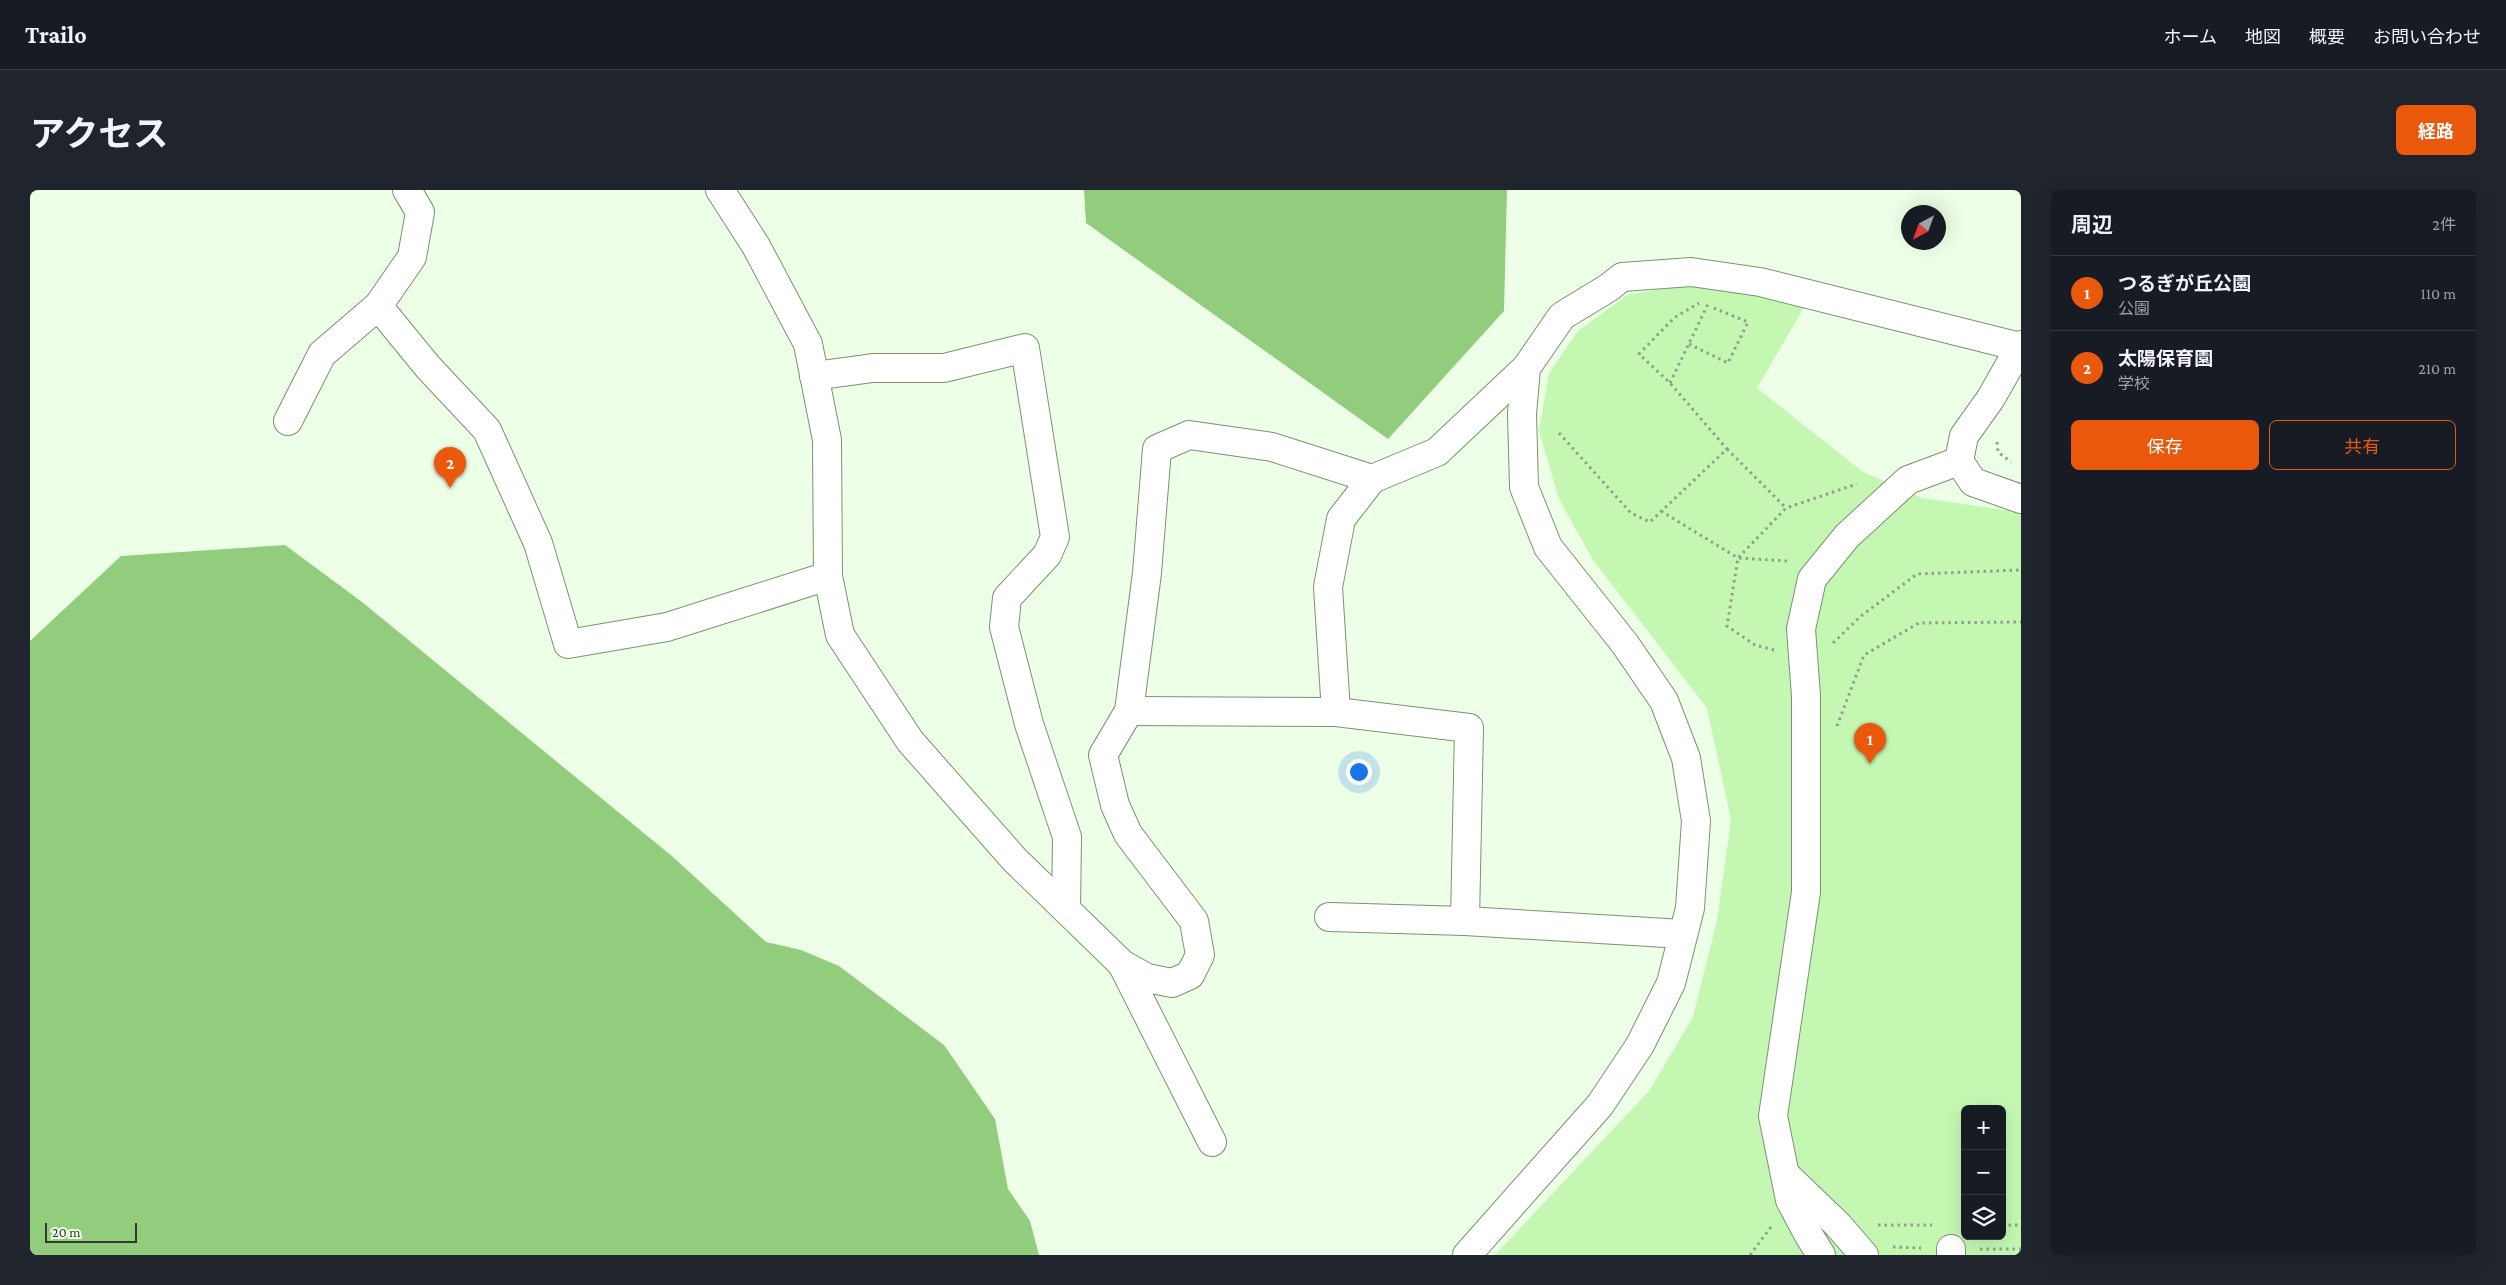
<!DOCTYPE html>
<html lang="ja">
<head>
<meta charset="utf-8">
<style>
  body { margin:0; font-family:"Crimson Pro","Noto Sans JP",serif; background:#20242c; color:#f1f3f6 }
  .controls { position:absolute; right:15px; bottom:15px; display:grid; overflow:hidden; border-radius:8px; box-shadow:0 5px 20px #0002 }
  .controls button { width:45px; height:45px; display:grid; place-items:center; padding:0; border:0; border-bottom:1px solid #363941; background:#171b24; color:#f1f3f6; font:25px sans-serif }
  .compass { position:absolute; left:1871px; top:15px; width:45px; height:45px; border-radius:50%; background:#171b24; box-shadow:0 5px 20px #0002; rotate:221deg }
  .scale { position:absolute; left:15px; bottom:12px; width:92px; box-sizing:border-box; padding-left:5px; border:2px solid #30392d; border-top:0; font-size:14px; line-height:18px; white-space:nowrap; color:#30392d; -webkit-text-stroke:4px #edffe6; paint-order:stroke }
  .you { position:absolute; left:1328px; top:581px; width:18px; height:18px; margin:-12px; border:4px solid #fff; border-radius:50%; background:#1a73e8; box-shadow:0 0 0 8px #1a73e833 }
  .badge { display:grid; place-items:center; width:32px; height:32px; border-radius:50%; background:#ea580c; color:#fff; font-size:16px; font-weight:700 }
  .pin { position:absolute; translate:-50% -41px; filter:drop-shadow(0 1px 2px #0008) }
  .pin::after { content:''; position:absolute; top:26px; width:18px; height:15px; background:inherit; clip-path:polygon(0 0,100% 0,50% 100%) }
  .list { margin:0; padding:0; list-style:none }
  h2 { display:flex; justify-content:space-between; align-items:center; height:65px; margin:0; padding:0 20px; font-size:21px }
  h2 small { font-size:16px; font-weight:400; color:#9ea1a6 }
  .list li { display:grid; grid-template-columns:32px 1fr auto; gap:15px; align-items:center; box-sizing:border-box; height:75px; padding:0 20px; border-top:1px solid #363941 }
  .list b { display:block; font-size:19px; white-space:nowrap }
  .list p { margin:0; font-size:16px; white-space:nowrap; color:#9ea1a6 }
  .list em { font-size:16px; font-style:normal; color:#9ea1a6 }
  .actions { display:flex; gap:10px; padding:15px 20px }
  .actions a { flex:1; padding:11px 0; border:1px solid #ea580c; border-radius:8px; text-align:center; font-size:18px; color:#ea580c }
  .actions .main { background:#ea580c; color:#fff }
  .icon { flex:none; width:28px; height:28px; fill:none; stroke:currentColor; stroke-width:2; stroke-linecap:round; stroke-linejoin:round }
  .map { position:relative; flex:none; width:1991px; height:1065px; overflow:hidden; border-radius:8px }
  header { display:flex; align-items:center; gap:30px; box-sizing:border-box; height:70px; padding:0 25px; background:#171b24; border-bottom:1px solid #363941 }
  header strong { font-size:24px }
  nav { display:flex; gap:28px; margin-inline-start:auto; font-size:18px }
  .intro { display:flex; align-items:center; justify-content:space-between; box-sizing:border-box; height:120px; padding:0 30px }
  h1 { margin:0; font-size:35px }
  .button { padding:12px 22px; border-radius:8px; background:#ea580c; color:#fff; font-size:18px; font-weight:700 }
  main { display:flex; gap:30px; padding:0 30px }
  aside { flex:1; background:#171b24; border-radius:8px; box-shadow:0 5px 20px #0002 }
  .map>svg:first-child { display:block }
</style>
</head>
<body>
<header>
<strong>Trailo</strong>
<nav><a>ホーム</a><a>地図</a><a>概要</a><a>お問い合わせ</a></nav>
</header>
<div class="intro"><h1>アクセス</h1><a class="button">経路</a></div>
<main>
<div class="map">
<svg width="1991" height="1065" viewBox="0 0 1991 1065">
  <rect width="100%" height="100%" fill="#edffe6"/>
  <!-- green -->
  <path fill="#c4f8b2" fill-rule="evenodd" d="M 1663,93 L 1776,114 L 1727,198 L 1833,282 L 1892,308 L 1975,320 L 1991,320 L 1991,1065 L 1465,1065 L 1619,901 L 1663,827 L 1687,730 L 1701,630 L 1677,518 L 1563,370 L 1529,309 L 1509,241 L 1519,183 L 1548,141 L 1597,105 ZM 1935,919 L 1972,919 L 1972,1046 L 1935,1046 Z"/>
  <!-- forest -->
  <g fill="#92cd7d">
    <path d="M 1054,0 L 1477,0 L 1474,121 L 1358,249 L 1056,33 Z"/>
    <path d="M 255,355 L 332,412 L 643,667 L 736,752 L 771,760 L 809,776 L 914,855 L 965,929 L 978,999 L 1000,1031 L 1009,1065 L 0,1065 L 0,451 L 91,366 Z"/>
  </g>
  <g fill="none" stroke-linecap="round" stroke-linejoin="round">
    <defs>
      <g id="minor">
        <path d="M 690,0 L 726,56 L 778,154 L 797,250 L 798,386 L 810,445 L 880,551 L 984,669 L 1092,774 L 1117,788 L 1142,793 L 1160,785 L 1170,765 L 1164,731 L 1098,644 L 1085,615 L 1073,565 L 1099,521 L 1117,383 L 1127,259 L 1159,245 L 1242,257 L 1342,289 L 1407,262 L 1496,178"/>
        <path d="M 348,116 L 398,177 L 457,240 L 508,353 L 538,454 L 637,437 L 798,386"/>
        <path d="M 1991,155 L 1961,208 L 1934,246 L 1929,271 L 1943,292 L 1991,309"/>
        <path d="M 784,186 L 843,178 L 914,178 L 995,158 L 1025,347 L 1017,365 L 977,408 L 974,437 L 999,534 L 1037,647 L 1036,719"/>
        <path d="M 258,231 L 292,164 L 348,116 L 382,67 L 390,22 L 377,0"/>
        <path d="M 1099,521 L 1306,522 L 1298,397 L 1311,329 L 1342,289"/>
        <path d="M 1306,522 L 1439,538 L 1435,731"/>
        <path d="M 1299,727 L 1435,731 L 1653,744"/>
        <path d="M 1092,774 L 1182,952"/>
        <path d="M 1755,984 L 1808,1035 L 1834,1065"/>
        <path d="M 1921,1059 L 1921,1065"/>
        <path d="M 1437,1065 L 1570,915 L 1610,855 L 1641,793 L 1660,718 L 1666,631 L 1656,568 L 1634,511 L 1595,454 L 1518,357 L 1494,297 L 1492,224 L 1496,178 L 1532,126 L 1578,98 L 1592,87 L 1661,82 L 1730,92 L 1990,157"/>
        <path d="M 1791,1065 L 1778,1044 L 1760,1010 L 1743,926 L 1776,702 L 1776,506 L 1771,439 L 1782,389 L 1817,346 L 1878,290 L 1929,271"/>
      </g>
    </defs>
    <!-- minor casing -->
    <use href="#minor" stroke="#7c9175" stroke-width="30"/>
    <!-- path -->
    <g stroke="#919e8c" stroke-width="3" stroke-dasharray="2.5 4" stroke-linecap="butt">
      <path d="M 1659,154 L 1698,173 L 1718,132 L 1681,117"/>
      <path d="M 1640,193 L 1678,114"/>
      <path d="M 1529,243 L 1601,323 L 1620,332 L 1697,259 L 1640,193 L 1609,164 L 1644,128 L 1669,113"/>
      <path d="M 1967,252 L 1968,262 L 1981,272"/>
      <path d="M 1697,259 L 1756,318"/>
      <path d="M 1631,321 L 1708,368 L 1756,318 L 1827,294"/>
      <path d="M 1803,453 L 1831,426 L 1887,384 L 1991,380"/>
      <path d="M 1744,460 L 1725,455 L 1697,436 L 1708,368 L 1758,371"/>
      <path d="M 1807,536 L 1834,465 L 1889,433 L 1991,432"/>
      <path d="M 1848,1035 L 1902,1035"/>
      <path d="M 1972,1035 L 1991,1035"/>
      <path d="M 1863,1057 L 1891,1058"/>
      <path d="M 1950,1059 L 1991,1059"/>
      <path d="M 1720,1065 L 1741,1037"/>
    </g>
    <!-- minor -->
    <use href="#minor" stroke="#fff" stroke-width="28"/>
  </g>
</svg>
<div class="controls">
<button>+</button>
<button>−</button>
<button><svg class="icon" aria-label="layers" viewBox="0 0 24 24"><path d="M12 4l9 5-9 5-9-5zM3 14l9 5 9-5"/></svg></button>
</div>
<svg class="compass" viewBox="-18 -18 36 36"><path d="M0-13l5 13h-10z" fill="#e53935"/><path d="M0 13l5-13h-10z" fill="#9ea1a6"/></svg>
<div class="scale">20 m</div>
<div class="you"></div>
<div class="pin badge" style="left:1840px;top:574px">1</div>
<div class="pin badge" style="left:420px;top:298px">2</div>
</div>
<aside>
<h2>周辺<small>2件</small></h2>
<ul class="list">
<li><span class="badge">1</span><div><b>つるぎが丘公園</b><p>公園</p></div><em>110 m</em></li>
<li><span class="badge">2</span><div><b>太陽保育園</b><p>学校</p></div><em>210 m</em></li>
</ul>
<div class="actions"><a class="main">保存</a><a>共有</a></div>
</aside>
</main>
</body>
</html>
